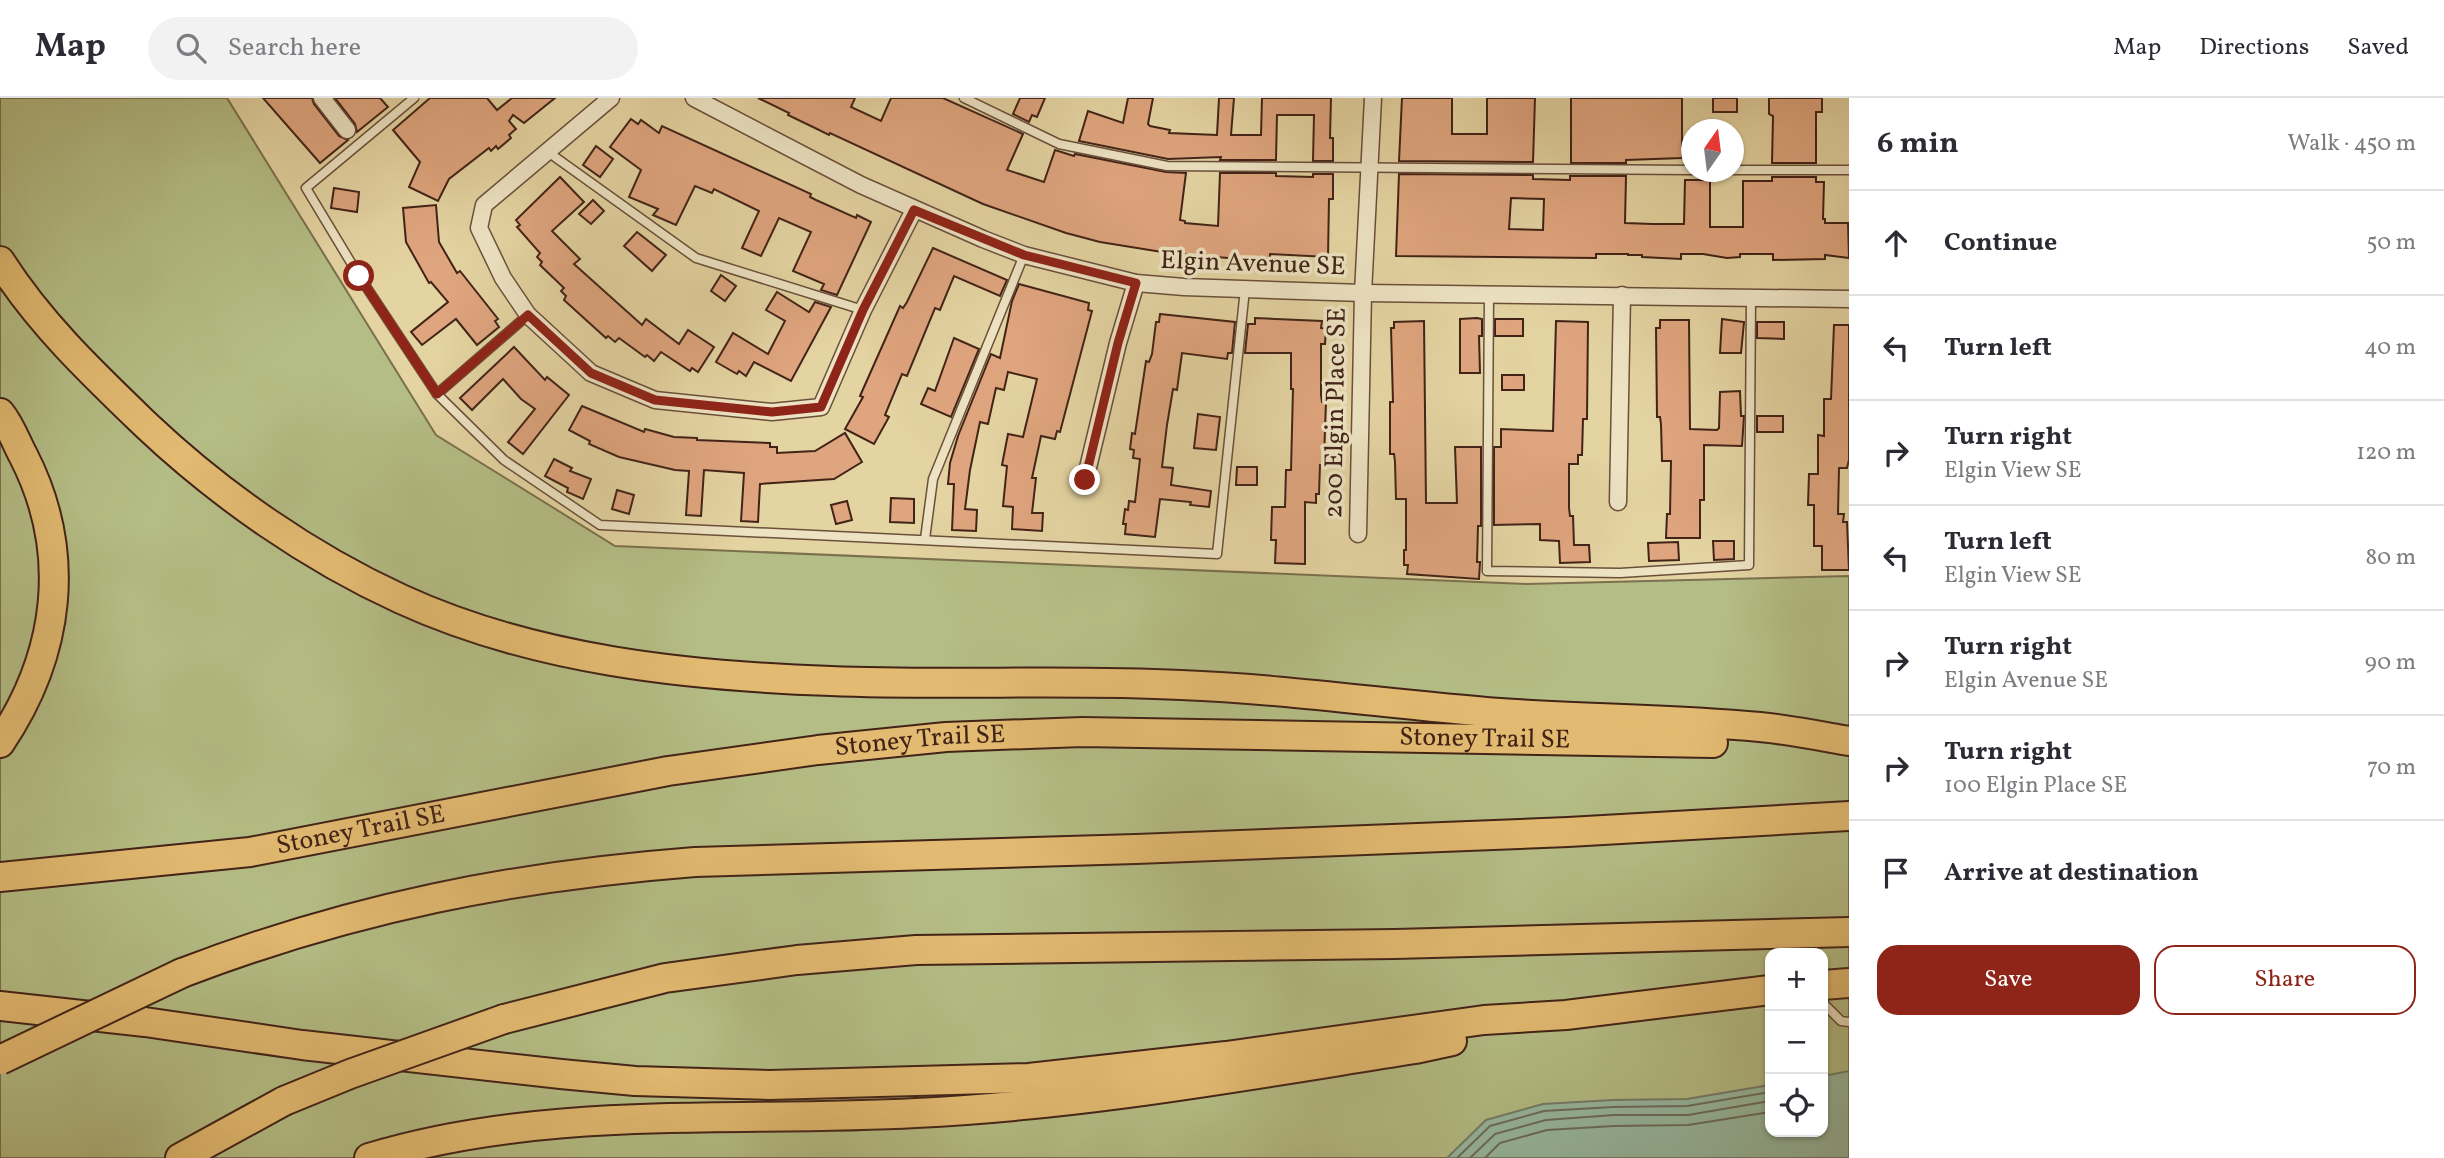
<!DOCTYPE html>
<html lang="en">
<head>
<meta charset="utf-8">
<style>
  body { margin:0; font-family:Vollkorn,serif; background:#f2f2f3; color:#2b2b33 }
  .controls { position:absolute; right:21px; bottom:21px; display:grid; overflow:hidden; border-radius:14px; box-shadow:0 2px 5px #0004 }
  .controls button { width:63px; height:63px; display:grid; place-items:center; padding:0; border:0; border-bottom:2px solid #e1e1e2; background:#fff; color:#2b2b33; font:35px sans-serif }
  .compass { position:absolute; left:1681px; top:21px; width:63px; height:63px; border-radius:50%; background:#fff; box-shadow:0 2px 5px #0004; rotate:14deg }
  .stop { position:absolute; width:21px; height:21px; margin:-16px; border:5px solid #8f2418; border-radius:50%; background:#fff }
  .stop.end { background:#8f2418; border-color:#fff; box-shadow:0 2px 7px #0008 }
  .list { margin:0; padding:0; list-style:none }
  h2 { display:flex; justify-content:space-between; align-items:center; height:91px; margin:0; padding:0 28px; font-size:30px }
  h2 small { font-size:23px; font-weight:400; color:#7c7c81 }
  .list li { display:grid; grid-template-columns:46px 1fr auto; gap:21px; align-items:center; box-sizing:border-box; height:105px; padding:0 28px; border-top:2px solid #e1e1e2 }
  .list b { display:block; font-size:26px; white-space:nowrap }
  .list p { margin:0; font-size:23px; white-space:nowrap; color:#7c7c81 }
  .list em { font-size:23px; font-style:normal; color:#7c7c81 }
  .actions { display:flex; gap:14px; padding:21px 28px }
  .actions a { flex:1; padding:16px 0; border:2px solid #8f2418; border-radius:21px; text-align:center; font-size:24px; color:#8f2418 }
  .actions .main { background:#8f2418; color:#fff }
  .icon { flex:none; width:38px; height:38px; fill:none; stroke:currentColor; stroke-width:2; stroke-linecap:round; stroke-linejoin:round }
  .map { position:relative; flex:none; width:1849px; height:1060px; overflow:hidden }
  header { display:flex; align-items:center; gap:42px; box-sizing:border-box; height:98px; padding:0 35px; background:#fff; border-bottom:2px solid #e1e1e2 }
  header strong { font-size:33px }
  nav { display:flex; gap:38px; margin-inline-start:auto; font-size:24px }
  .search { width:490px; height:63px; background:#f2f2f3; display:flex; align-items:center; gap:18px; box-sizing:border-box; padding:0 24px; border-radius:38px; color:#7c7c81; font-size:26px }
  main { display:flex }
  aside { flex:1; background:#fff }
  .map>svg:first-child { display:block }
</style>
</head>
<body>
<header>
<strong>Map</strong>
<div class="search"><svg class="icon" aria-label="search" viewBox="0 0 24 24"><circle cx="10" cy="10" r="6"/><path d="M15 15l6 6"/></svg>Search here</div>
<nav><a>Map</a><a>Directions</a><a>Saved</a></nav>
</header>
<main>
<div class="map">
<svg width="1849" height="1060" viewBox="0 0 1849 1060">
  <rect width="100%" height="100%" fill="#e4d4a2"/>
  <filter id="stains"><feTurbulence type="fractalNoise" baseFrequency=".00286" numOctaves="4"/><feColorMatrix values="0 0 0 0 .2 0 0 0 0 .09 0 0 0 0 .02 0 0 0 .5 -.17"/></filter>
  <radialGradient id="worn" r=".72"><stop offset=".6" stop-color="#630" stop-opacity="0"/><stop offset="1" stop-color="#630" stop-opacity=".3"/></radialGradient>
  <!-- green -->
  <path fill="#b4bd85" stroke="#7b704e" stroke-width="2" fill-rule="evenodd" d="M 0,0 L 227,0 L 436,337 L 615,448 L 1527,486 L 1849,478 L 1849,1060 L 0,1060 ZM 1770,855 L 1823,855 L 1823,1034 L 1770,1034 Z"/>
  <!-- water -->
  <path fill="#97b9a1" stroke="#757d6a" stroke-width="2" d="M 1849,973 L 1849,1060 L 1447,1060 L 1486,1022 L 1543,1006 L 1613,1002 L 1687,1001 L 1770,987 L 1770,1034 L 1823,1034 L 1823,978 Z"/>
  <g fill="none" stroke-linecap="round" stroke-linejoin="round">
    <!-- shore -->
    <g stroke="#6c6e5c" stroke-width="2">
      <path d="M 1457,1060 L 1490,1028 L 1544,1013 L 1613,1009 L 1687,1008 L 1770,994"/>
      <path d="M 1470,1060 L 1495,1036 L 1546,1022 L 1614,1017 L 1688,1017 L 1770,1003"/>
      <path d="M 1485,1060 L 1500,1045 L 1547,1032 L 1614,1028 L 1688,1027 L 1770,1014"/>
    </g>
  </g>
  <!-- building -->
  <g fill="#dfa57e" stroke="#422317" stroke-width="2" fill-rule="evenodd">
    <path d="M 263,0 L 312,0 L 314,6 L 339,38 L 348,42 L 320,65 Z"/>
    <path d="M 335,0 L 380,0 L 388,9 L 357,34 L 355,26 Z"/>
    <path d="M 430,0 L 487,0 L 497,12 L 512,0 L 555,0 L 524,25 L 513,17 L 509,23 L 516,31 L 509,37 L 511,40 L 498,51 L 496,48 L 491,53 L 489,50 L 449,81 L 438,103 L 409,89 L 420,64 L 393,32 Z"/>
    <path d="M 758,0 L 855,0 L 851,9 L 881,23 L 891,0 L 943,0 L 1023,36 L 1007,72 L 1044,84 L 1055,52 L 1074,58 L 1075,56 L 1166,74 L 1186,75 L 1180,122 L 1185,123 L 1185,125 L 1218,128 L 1220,75 L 1276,75 L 1276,78 L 1313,79 L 1313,76 L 1333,76 L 1333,101 L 1329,101 L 1328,159 L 1270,156 L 1270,160 L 1240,161 L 1168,155 L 1100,144 L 1066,135 L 983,106 L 830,35 L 829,37 L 815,30 L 788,17 L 789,15 Z"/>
    <path d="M 1020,0 L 1045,0 L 1037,19 L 1032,17 L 1029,24 L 1013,16 Z"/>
    <path d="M 1128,0 L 1153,0 L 1148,26 L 1150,28 L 1170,32 L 1169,35 L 1217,37 L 1219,0 L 1234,0 L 1231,37 L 1261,37 L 1262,0 L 1331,0 L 1330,40 L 1333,40 L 1333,63 L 1313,63 L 1314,17 L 1277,17 L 1276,62 L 1220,62 L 1221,59 L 1168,61 L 1079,43 L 1088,13 L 1123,25 Z"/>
    <path d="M 1402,0 L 1452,0 L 1452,36 L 1487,36 L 1487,0 L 1535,0 L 1533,64 L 1399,63 Z"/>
    <path d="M 1571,0 L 1682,0 L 1682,60 L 1626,62 L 1626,65 L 1571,65 Z"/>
    <rect x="1713" y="0" width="24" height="14"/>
    <path d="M 1769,0 L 1822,0 L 1822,14 L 1816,14 L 1816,65 L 1772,65 L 1773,18 L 1769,16 Z"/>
    <path d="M 631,21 L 638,26 L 641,22 L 659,35 L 662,28 L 811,96 L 810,99 L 816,102 L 856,120 L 857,117 L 871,124 L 837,197 L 821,192 L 824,186 L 793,173 L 811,134 L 779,120 L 761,158 L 742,150 L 759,113 L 714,91 L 712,95 L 695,88 L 676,127 L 653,117 L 658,111 L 629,99 L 641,72 L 610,49 Z"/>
    <path d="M 596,48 L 613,61 L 600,79 L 583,67 Z"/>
    <path d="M 1399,76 L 1533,77 L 1533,81 L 1570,82 L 1570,78 L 1626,78 L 1625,125 L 1653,126 L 1684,126 L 1685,82 L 1710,82 L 1710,129 L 1743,129 L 1743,83 L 1772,83 L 1772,79 L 1816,79 L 1816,84 L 1824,84 L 1823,121 L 1825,121 L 1825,125 L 1848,125 L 1849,160 L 1825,157 L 1825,161 L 1773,162 L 1773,156 L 1740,156 L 1740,159 L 1727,160 L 1703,156 L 1681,156 L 1681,161 L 1642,159 L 1642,157 L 1628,157 L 1628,156 L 1596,156 L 1596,160 L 1396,158 ZM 1511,100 L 1544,101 L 1543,132 L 1509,131 Z"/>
    <path d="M 560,79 L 584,104 L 552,133 L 580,161 L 574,166 L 642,227 L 646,221 L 679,246 L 688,232 L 714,249 L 698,274 L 692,270 L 690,273 L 661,254 L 654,263 L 647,257 L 645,259 L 619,240 L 615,244 L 608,238 L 606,240 L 564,202 L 566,198 L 561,193 L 564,190 L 540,167 L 542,164 L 537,159 L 540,155 L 517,129 L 520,127 L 516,122 Z"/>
    <path d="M 334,90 L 359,94 L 357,114 L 331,110 Z"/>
    <path d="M 593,102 L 604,113 L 591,126 L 579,116 Z"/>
    <path d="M 436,107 L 439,144 L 457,175 L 460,173 L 498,221 L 495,223 L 499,229 L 477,247 L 456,221 L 422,247 L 411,234 L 448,204 L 431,184 L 429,185 L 406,144 L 403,110 Z"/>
    <path d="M 637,134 L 666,157 L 652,173 L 624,148 Z"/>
    <path d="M 933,150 L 1007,182 L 1000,198 L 954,178 L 940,212 L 935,210 L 907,278 L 902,276 L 885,317 L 889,319 L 874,346 L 845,331 L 863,299 L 860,298 L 900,208 L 903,210 L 907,204 Z"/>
    <path d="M 721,177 L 736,188 L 725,203 L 711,193 Z"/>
    <path d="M 1019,186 L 1089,205 L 1088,212 L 1092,213 L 1060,334 L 1057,333 L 1055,341 L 1041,338 L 1032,380 L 1036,380 L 1032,415 L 1043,415 L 1042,433 L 1012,431 L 1013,409 L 1003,408 L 1007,368 L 1002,367 L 1008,336 L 1023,339 L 1037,281 L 1008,274 L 1004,292 L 996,290 L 988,326 L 980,324 L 970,372 L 965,411 L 977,412 L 976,433 L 952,432 L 954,386 L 948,386 L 950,365 L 958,338 L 991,256 L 1000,260 L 1012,203 Z"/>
    <path d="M 777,194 L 809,214 L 815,204 L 831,209 L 791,283 L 754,264 L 746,278 L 739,273 L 737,276 L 716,264 L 733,235 L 768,256 L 785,223 L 766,212 Z"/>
    <path d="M 1160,216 L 1235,224 L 1232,255 L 1228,255 L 1227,261 L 1182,255 L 1177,292 L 1173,291 L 1167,327 L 1162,369 L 1173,370 L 1171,387 L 1211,393 L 1209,409 L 1190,407 L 1191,404 L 1160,401 L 1155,439 L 1125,436 L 1126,426 L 1123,426 L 1125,411 L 1128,412 L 1129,403 L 1135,404 L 1140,361 L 1133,360 L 1134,352 L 1130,351 L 1132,335 L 1135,336 L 1146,263 L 1149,264 L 1152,256 L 1156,224 L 1159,224 Z"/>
    <path d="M 1255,220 L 1322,223 L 1321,230 L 1326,231 L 1325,246 L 1321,246 L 1321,297 L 1322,304 L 1326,304 L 1324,359 L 1322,359 L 1322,367 L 1320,367 L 1319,396 L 1316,396 L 1316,405 L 1305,404 L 1305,466 L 1275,465 L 1276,442 L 1271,442 L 1272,409 L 1285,409 L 1286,372 L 1291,372 L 1293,291 L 1291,291 L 1291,255 L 1245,255 L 1248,226 L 1255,226 Z"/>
    <path d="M 1477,220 L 1482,221 L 1482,238 L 1479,238 L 1480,275 L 1460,275 L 1460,221 Z"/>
    <rect x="1495" y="221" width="28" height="17"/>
    <path d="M 1722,221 L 1744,224 L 1741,255 L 1720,255 Z"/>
    <path d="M 1660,222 L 1689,222 L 1690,331 L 1717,332 L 1719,330 L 1720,294 L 1740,293 L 1741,318 L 1744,318 L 1742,348 L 1704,347 L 1704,402 L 1700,402 L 1700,440 L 1666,440 L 1667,416 L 1670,416 L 1671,363 L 1662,363 L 1661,326 L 1660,319 L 1657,319 L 1656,230 L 1660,230 Z"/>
    <path d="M 1424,223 L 1426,405 L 1457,405 L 1455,349 L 1481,349 L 1481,428 L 1478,428 L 1477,464 L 1480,464 L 1479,481 L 1407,476 L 1408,467 L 1404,467 L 1404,452 L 1406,452 L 1406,401 L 1396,401 L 1395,364 L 1394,356 L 1390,356 L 1390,304 L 1393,304 L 1391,230 L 1394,230 L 1394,224 Z"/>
    <path d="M 1556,223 L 1588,224 L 1587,321 L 1583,321 L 1582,357 L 1578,357 L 1578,366 L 1569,366 L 1569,410 L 1570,418 L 1573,418 L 1574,447 L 1589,447 L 1590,464 L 1560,465 L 1559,443 L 1540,442 L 1540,426 L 1494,427 L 1494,349 L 1501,349 L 1501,331 L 1553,333 Z"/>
    <path d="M 1757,224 L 1784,224 L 1784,241 L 1757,240 Z"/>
    <path d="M 1834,227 L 1849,227 L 1849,362 L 1847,370 L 1839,370 L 1838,416 L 1844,416 L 1843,424 L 1847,424 L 1849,472 L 1822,472 L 1822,448 L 1814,448 L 1814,407 L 1808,407 L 1809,376 L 1818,376 L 1818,337 L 1824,338 L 1824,301 L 1831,301 Z"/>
    <path d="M 954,240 L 979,251 L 951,319 L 921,306 L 928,290 L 935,293 Z"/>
    <path d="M 514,249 L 545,282 L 547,279 L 569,297 L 523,356 L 508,344 L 535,311 L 521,301 L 503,281 L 472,312 L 460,300 Z"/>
    <rect x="1502" y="277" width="22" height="15"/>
    <path d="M 582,308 L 644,334 L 645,331 L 674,339 L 697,340 L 697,342 L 770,345 L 770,349 L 777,349 L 777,355 L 815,353 L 845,335 L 862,364 L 834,381 L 760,386 L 758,424 L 741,423 L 744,375 L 704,372 L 701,418 L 686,417 L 689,373 L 675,372 L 619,359 L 589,346 L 590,343 L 569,332 Z"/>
    <path d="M 1198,316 L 1220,319 L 1216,352 L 1194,350 Z"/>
    <rect x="1757" y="318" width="26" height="16"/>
    <path d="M 554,361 L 572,370 L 570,373 L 591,381 L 583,401 L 567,394 L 568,390 L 545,378 Z"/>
    <path d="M 1237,369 L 1257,369 L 1257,387 L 1236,387 Z"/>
    <path d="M 617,392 L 634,397 L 629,416 L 612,411 Z"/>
    <path d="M 891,400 L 914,401 L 914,425 L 890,424 Z"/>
    <path d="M 847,403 L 852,422 L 836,426 L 831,407 Z"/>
    <path d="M 1713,443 L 1734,443 L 1734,461 L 1714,462 Z"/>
    <path d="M 1678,444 L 1679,462 L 1649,463 L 1648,445 Z"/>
  </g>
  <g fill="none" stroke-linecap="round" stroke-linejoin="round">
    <defs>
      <g id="service">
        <path d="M 414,0 L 306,90 L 359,178 L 437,296 L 504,362 L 600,427 L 1217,456 L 1245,191"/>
        <path d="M 964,0 L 1059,46 L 1167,68 L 1692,72"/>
        <path d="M 548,54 L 696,160 L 863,212"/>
        <path d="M 1734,72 L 1849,72"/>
        <path d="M 1489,196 L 1487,473 L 1620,475 L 1749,467 L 1751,199"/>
        <path d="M 437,296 L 528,217"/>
        <path d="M 925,441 L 933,381 L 1024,157"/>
        <path d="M 1823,905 L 1841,923 L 1849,924"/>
      </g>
      <g id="minor">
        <path d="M 322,0 L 347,32"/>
        <path d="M 611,0 L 484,107 L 479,130 L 503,180 L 528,217 L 591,275 L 655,302 L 772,314 L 821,309 L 863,212 L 914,112"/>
        <path d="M 694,0 L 861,87 L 983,141 L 1024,157 L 1136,185 L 1184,189 L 1363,195 L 1849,201"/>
        <path d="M 1085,382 L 1118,245 L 1136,185"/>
        <path d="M 1618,404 L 1622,197"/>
        <path d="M 1358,436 L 1363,195 L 1373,0"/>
      </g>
      <g id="motorway">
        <path d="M 0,163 C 40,226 93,276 146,327 C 219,396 309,459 401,501 C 534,562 686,578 831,583 C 948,588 1065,581 1181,587 C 1288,591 1394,607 1500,615 C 1587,621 1674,621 1760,629 C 1790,632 1820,638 1849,643"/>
        <path d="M 0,315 C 10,327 16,344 23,357 C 73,454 60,556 0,645"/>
        <path id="s1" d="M 0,779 L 250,754 L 668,673 L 818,652 L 946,639 L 1082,634 L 1713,645"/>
        <path d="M 182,875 C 352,810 513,778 695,764 L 1136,751 L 1568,734 L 1849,718"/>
        <path d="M 1823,887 L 1849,885"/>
        <path d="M 0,908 L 145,924 L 302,947 L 561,976 L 635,983 L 769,987 L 1029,980 L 1226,958 L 1484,922 L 1566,917 L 1770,892"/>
        <path d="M 504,921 L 665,880 L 797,862 L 916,852 L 1395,846 L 1849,834"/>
        <path d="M 180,1060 L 284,1003"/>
        <path d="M 369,1060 C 547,1006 733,1025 916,1015 C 1084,1007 1249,977 1415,951 L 1452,943"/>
      </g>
    </defs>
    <!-- service casing -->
    <use href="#service" stroke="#6a4f3a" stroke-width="11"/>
    <!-- minor casing -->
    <use href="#minor" stroke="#6a4f3a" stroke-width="19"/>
    <!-- motorway casing -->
    <use href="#motorway" stroke="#422317" stroke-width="32"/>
    <!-- service -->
    <use href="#service" stroke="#ede3c3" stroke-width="8"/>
    <!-- minor -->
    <use href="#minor" stroke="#ede3c3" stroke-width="16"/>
    <!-- motorway -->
    <use href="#motorway" stroke="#e2ba71" stroke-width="28"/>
    <defs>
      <g id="motorway-bridge">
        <path d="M 0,962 L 182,875"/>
        <path d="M 284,1003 L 350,976 L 504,921"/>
      </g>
    </defs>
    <!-- motorway-bridge casing -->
    <use href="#motorway-bridge" stroke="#422317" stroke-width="32" stroke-linecap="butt"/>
    <!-- motorway-bridge -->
    <use href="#motorway-bridge" stroke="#e2ba71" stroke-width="28"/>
  </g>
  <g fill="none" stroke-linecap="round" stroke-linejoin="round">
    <!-- route -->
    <path stroke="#8f2418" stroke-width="9" d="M 359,178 L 437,296 L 528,217 L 591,275 L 655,302 L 772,314 L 821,309 L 863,212 L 914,112 L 1024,157 L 1136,185 L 1118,245 L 1085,382"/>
  </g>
  <g text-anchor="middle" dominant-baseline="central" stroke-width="7" stroke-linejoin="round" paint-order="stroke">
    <!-- street labels -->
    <g font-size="26" fill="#422317" stroke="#ede3c3">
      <text transform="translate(1253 166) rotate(2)">Elgin Avenue SE</text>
      <text transform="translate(1336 315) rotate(-89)">200 Elgin Place SE</text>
      <text stroke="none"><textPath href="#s1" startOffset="1496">Stoney Trail SE</textPath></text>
      <text stroke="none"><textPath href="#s1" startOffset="931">Stoney Trail SE</textPath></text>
      <text stroke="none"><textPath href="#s1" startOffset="364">Stoney Trail SE</textPath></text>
    </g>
  </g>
  <rect width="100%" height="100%" filter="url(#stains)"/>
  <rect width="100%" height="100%" fill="url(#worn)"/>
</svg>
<div class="controls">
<button>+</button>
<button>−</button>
<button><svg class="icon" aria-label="locate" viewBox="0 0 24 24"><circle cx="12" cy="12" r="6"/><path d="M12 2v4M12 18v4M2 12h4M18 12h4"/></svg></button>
</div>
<svg class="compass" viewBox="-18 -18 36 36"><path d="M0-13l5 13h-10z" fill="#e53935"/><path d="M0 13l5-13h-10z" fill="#7c7c81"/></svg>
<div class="stop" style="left:359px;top:178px"></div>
<div class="stop end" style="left:1085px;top:382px"></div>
</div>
<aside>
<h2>6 min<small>Walk · 450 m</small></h2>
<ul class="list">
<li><svg class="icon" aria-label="ahead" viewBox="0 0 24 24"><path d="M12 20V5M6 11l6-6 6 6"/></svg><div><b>Continue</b></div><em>50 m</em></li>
<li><svg class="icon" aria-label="left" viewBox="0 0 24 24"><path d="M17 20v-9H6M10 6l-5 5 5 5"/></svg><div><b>Turn left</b></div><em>40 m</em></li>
<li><svg class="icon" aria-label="right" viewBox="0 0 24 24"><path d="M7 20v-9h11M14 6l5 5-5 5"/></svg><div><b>Turn right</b><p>Elgin View SE</p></div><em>120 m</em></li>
<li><svg class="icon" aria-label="left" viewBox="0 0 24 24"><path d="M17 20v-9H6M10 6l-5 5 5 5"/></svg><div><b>Turn left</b><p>Elgin View SE</p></div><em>80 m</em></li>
<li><svg class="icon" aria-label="right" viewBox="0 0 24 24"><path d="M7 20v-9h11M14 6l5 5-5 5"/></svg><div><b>Turn right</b><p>Elgin Avenue SE</p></div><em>90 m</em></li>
<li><svg class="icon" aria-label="right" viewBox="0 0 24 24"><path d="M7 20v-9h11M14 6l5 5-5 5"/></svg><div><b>Turn right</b><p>100 Elgin Place SE</p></div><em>70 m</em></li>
<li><svg class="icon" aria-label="arrive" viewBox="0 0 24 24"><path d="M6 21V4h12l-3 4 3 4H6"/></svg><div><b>Arrive at destination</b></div></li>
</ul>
<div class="actions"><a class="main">Save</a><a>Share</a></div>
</aside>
</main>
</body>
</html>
